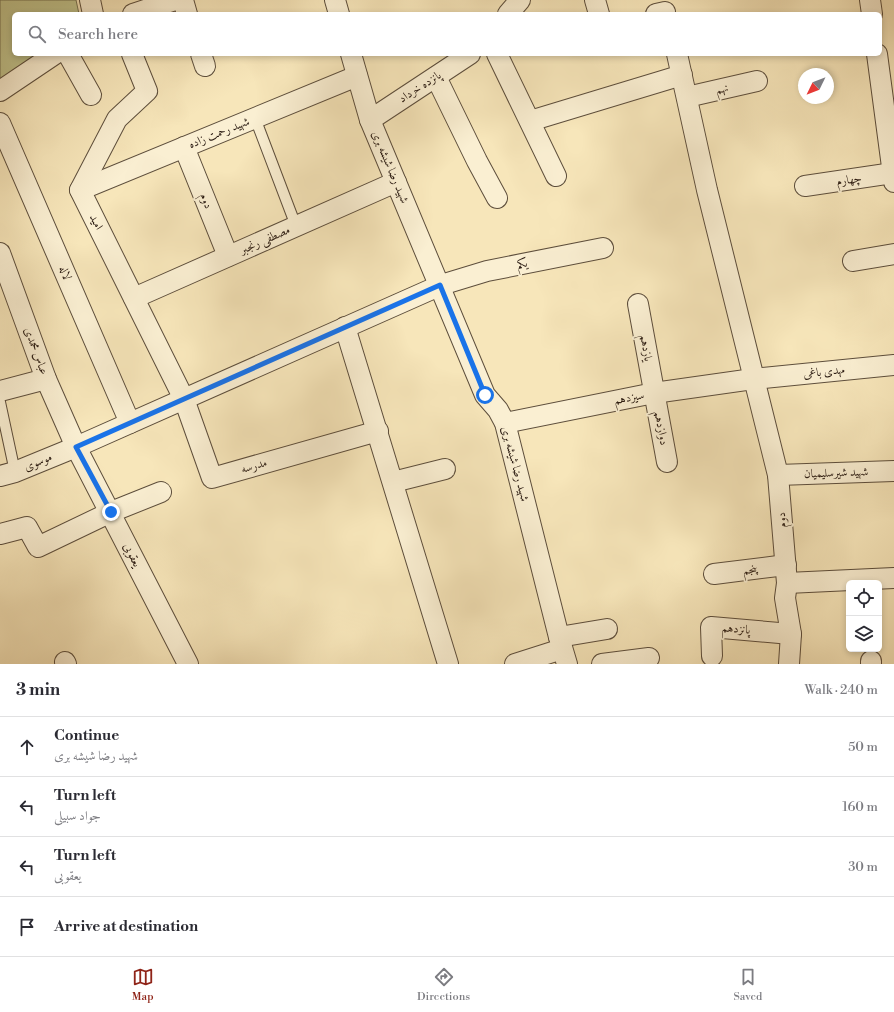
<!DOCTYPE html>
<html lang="en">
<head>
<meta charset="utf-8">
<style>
  body { margin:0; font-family:"Libre Bodoni",Amiri,serif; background:#f7f7f7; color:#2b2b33 }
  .controls { position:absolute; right:12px; bottom:12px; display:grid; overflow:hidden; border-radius:6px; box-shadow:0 2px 6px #0003 }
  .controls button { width:36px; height:36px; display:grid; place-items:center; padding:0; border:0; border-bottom:1px solid #e1e1e2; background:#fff; color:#2b2b33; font:20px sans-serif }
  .compass { position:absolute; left:798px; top:68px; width:36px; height:36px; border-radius:50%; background:#fff; box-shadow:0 2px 6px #0003; rotate:227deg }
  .stop { position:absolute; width:12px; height:12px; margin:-9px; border:3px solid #1a73e8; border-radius:50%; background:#fff }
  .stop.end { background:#1a73e8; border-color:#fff; box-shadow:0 1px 4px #0008 }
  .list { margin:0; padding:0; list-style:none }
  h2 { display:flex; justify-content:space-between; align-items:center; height:52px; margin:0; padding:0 16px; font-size:17px }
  h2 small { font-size:13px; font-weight:400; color:#7c7c81 }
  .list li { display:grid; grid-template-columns:26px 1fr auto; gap:12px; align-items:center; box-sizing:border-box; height:60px; padding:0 16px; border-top:1px solid #e1e1e2 }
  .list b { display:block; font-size:15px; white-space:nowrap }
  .list p { margin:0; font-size:13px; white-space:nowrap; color:#7c7c81 }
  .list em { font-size:13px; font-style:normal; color:#7c7c81 }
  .icon { flex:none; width:22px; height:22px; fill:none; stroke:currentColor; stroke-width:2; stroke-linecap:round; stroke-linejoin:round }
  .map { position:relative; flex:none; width:894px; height:664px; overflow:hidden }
  .search { position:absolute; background:#fff; box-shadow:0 2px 6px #0003; left:12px; right:12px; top:12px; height:44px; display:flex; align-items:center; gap:10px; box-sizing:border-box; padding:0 14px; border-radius:6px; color:#7c7c81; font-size:15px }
  .sheet { height:292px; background:#fff }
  nav { display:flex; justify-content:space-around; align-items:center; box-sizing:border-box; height:56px; border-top:1px solid #e1e1e2; background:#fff; font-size:11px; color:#7c7c81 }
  nav a { display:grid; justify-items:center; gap:2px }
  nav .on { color:#8f2418 }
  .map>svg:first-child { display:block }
</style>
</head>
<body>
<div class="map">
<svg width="894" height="664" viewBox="0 0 894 664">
  <rect width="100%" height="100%" fill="#f7e6ba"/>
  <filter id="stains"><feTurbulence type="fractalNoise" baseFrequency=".005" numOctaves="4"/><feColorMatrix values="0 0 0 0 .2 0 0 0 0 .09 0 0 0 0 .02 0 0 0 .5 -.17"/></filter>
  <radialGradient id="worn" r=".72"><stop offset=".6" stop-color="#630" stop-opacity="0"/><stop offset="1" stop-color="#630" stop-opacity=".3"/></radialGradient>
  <!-- green -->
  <path fill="#c1c48d" stroke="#767050" d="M 0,0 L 76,0 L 79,14 L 14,14 L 14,54 L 50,54 L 0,89 Z"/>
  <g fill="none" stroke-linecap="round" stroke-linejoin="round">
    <defs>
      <g id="service">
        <path d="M 255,118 L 296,226"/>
        <path d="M 0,402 L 15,472"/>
      </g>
      <g id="minor">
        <path d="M 90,0 L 93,14"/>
        <path d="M 183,0 L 187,14"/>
        <path d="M 335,0 L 339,14"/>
        <path d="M 595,0 L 599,14"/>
        <path d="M 870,0 L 872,14"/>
        <path d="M 133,14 L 175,0"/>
        <path d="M 508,14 L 520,0"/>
        <path d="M 656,14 L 665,12 L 665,14"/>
        <path d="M 68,54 L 91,95"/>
        <path d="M 132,54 L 147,91 L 117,119 L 80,190 L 184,399 L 212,478 L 378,431"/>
        <path d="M 201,54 L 205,66"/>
        <path d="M 351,54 L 370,120 L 485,395 L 498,410 L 505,423 L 559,637 L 567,664"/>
        <path d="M 497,54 L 556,176"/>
        <path d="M 677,54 L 707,190 L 778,475 L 787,583 L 785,598 L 791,634 L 789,664"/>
        <path d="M 877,54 L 894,182"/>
        <path d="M 436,77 L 477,161 L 497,198"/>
        <path d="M 0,91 L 55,54"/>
        <path d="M 687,97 L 757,81"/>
        <path d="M 370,120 L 470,54"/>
        <path d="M 530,121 L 682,75"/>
        <path d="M 0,123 L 130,423"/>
        <path d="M 184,147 L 228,256"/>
        <path d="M 805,186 L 893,173"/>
        <path d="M 80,190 L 357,76"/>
        <path d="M 0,253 L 46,379 L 76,447 L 188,664"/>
        <path d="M 853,261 L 894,254"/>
        <path d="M 134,298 L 396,182"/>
        <path d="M 638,304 L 667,462"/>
        <path d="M 345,327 L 448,664"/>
        <path d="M 0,391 L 46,379"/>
        <path d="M 505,423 L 654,393 L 753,379 L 894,365"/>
        <path d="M 778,475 L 894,471"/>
        <path d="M 0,476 L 15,472 L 76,447 L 441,285 L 487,271 L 603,248"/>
        <path d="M 393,482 L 445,469"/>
        <path d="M 0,534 L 27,527 L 38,547 L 111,512 L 161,492"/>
        <path d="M 714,574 L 786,565"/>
        <path d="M 787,583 L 894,578"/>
        <path d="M 559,637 L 607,629"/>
        <path d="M 712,656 L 711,627 L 791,634"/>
        <path d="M 871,661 L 871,664"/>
        <path d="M 65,662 L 66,664"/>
        <path d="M 515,664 L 562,649"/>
        <path d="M 602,664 L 649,658"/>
      </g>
    </defs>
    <!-- service casing -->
    <use href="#service" stroke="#5d4e3c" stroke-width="12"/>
    <!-- minor casing -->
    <use href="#minor" stroke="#5d4e3c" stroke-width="22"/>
    <!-- service -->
    <use href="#service" stroke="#faefd2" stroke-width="10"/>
    <!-- minor -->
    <use href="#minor" stroke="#faefd2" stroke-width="20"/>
  </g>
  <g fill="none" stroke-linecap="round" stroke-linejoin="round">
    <!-- route -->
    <path stroke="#1a73e8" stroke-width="5" d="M 111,512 L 76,447 L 440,285 L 485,395"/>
  </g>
  <g text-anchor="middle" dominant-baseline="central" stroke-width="3.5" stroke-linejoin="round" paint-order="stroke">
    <!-- street labels -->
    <g font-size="12" fill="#2a1b12" stroke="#faefd2">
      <text transform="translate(420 87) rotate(-33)">پانزده خرداد</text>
      <text transform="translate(722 89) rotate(-12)">نهم</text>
      <text transform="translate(219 133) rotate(-22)">شهید رحمت زاده</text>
      <text transform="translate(390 167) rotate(67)">شهید رضا شیشه بری</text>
      <text transform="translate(849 180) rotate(-9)">چهارم</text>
      <text transform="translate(206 201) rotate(68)">دوم</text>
      <text transform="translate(96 222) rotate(63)">امید</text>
      <text transform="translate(265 240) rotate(-24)">مصطفی رنجبر</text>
      <text transform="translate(522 264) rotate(-12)">یکم</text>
      <text transform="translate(65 273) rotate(67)">لاله</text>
      <text transform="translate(646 348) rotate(80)">یازدهم</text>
      <text transform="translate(36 351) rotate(70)">عباس محمدی</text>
      <text transform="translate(824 372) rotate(-6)">مهدی باغی</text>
      <text transform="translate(629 398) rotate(-11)">سیزدهم</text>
      <text transform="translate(661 428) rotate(79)">دوازدهم</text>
      <text transform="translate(38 462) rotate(-23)">موسوی</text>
      <text transform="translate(515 464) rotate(75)">شهید رضا شیشه بری</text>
      <text transform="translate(254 466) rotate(-16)">مدرسه</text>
      <text transform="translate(836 473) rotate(-2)">شهید شیرسلیمیان</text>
      <text transform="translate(782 520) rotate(-95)">دوم</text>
      <text transform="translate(132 555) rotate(63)">یعقوبی</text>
      <text transform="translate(750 570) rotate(-7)">پنجم</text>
      <text transform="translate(736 629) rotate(5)">پانزدهم</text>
    </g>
  </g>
  <rect width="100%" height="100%" filter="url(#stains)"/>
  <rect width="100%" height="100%" fill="url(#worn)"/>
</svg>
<div class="controls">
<button><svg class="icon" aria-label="locate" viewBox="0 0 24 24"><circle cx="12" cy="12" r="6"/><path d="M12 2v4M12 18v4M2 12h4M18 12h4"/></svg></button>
<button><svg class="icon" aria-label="layers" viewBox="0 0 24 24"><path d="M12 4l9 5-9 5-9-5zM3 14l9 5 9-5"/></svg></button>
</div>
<svg class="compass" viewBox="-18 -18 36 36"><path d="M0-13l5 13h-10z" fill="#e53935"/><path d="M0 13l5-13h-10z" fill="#7c7c81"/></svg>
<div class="stop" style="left:485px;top:395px"></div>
<div class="stop end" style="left:111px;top:512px"></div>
<div class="search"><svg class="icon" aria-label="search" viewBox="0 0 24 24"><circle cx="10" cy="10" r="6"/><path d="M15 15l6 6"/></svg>Search here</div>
</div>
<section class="sheet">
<h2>3 min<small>Walk · 240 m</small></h2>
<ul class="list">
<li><svg class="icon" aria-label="ahead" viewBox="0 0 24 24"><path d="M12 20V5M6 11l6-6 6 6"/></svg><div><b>Continue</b><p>شهید رضا شیشه بری</p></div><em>50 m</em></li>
<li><svg class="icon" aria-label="left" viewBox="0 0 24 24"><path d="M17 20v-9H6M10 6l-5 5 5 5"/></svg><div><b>Turn left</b><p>جواد سبیلی</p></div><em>160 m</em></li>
<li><svg class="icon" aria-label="left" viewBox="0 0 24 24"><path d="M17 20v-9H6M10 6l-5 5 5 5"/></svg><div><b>Turn left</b><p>یعقوبی</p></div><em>30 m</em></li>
<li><svg class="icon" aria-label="arrive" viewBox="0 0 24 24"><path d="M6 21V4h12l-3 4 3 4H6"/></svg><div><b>Arrive at destination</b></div></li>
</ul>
</section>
<nav>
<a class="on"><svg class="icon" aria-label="map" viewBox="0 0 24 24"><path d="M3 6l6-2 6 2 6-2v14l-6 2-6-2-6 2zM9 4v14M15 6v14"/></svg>Map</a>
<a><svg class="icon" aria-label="directions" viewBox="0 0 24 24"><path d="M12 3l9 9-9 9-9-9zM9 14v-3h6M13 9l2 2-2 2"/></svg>Directions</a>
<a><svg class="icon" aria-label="saved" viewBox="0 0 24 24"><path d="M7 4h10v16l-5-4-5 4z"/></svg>Saved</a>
</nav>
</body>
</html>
